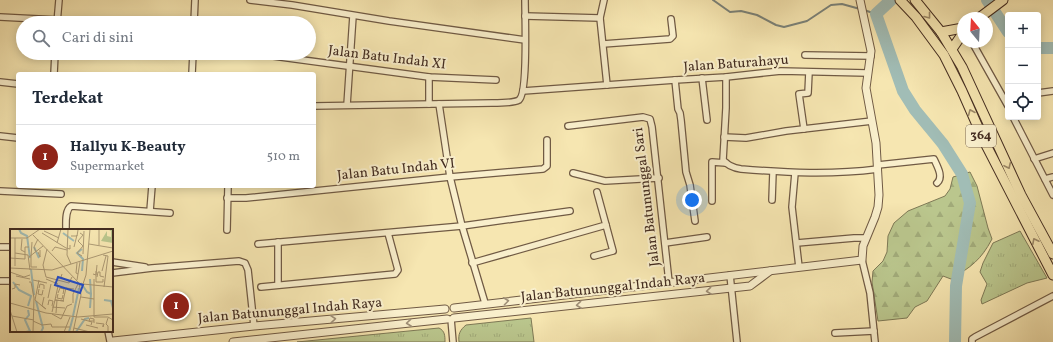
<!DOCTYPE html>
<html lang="id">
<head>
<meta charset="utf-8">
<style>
  body { margin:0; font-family:Vollkorn,serif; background:#f6f6f7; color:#1f2937 }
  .controls { position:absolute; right:12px; top:12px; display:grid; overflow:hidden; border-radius:4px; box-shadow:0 2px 10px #0003 }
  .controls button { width:36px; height:36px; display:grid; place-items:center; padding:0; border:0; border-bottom:1px solid #e0e1e3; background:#fff; color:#1f2937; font:20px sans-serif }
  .compass { position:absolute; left:957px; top:12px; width:36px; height:36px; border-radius:50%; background:#fff; box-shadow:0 2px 10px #0003; rotate:342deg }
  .you { position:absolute; left:692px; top:200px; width:14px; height:14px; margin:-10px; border:3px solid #fff; border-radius:50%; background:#1a73e8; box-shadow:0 0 0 6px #1a73e833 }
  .badge { display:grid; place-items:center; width:26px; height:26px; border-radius:50%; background:#8f2418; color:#fff; font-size:13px; font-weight:700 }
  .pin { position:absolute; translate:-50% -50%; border:2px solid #fff; box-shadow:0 1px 4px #0006 }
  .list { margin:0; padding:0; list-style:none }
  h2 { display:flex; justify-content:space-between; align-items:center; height:52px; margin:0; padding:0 16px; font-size:17px }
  h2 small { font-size:13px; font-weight:400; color:#747a83 }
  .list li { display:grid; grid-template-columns:26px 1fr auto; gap:12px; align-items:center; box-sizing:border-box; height:64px; padding:0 16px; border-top:1px solid #e0e1e3 }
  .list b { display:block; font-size:15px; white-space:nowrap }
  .list p { margin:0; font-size:13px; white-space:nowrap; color:#747a83 }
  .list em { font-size:13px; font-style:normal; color:#747a83 }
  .icon { flex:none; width:22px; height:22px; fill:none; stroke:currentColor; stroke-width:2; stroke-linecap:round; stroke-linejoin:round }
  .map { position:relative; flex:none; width:1053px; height:342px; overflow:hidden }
  .search { position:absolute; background:#fff; box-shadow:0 2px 10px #0003; left:16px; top:16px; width:300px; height:44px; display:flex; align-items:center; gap:10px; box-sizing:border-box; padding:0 14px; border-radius:22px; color:#747a83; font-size:15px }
  .panel { position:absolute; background:#fff; box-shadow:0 2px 10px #0003; left:16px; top:72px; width:300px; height:116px; border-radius:4px }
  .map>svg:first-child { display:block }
</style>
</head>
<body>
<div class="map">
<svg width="1053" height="342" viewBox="0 0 1053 342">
  <defs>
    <pattern id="grass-tufts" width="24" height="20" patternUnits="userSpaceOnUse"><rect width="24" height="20" fill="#bac68d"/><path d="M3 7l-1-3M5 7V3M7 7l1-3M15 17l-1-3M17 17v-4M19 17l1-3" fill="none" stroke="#a1aa79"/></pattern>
    <pattern id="forest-firs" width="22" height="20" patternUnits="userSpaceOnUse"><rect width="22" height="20" fill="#bac68d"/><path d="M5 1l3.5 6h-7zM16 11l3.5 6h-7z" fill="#a1aa79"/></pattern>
  </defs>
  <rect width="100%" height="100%" fill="#f6e6b1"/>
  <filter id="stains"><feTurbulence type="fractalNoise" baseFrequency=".005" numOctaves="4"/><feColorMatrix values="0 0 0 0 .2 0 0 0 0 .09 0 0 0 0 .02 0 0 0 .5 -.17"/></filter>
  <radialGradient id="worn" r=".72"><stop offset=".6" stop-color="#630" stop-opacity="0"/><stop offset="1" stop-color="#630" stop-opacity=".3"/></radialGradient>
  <!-- grass -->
  <g fill="url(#grass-tufts)" stroke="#7e7956">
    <path d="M 1020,231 L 1047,278 L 1027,283 L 982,304 L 981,300 L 987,284 L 980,272 L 983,263 L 993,243 Z"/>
    <path d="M 531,318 L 534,342 L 459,342 C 458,334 460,330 466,325 Z"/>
    <path d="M 439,328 C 445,331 445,336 445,342 L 297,342 Z"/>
  </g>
  <!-- forest -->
  <path fill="url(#forest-firs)" stroke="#7e7956" d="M 970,172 L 977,186 L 988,228 L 992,239 C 981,260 971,267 951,279 L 943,276 L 927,301 L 915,307 L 907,318 L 878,321 L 872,282 L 873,271 L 883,261 L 887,252 L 888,236 L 894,223 L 908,211 L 945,196 L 950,189 L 953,177 Z"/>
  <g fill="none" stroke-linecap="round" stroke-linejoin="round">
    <!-- stream -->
    <g stroke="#7b837a" stroke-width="2">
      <path d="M 713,0 L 730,12 L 741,11 L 757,15 L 776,25 L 784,27 L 807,21 L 831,5 L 842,4 L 860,9"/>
      <path d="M 864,10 L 876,14"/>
    </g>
    <!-- river -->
    <g stroke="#a1bdb6" stroke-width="12">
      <path d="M 891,0 L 876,14 L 903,91 L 915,110 L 943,144 L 962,174 L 970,203 L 956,286 L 955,342"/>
      <path d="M 987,0 L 1008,32"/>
      <path d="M 1038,48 L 1053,48"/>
    </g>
    <defs>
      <g id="minor">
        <path d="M 250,0 L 292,5 L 389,21 L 525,40"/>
        <path d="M 604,0 L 600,18 L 607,85"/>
        <path d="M 525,16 L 600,18"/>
        <path d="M 0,17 L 58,20"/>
        <path d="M 57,23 L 59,0"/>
        <path d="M 194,23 L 195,0"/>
        <path d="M 972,42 L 1008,106"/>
        <path d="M 603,44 L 670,39 L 673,36 L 671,19"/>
        <path d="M 251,53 L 429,77 L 496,80"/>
        <path d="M 805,55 L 871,56"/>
        <path d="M 54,74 L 55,53"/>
        <path d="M 192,74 L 193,53"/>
        <path d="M 726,77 L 726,108 L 723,160 C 727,165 734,168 741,169 C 789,173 831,175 878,169"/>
        <path d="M 702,78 L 707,120"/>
        <path d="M 675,80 L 678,109 L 680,113 L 681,120 L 686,172 L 690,185 L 695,221"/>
        <path d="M 0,82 L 18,84"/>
        <path d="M 523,91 L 675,80 L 726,77 L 781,71 L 867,73"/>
        <path d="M 1038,93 L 1053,91"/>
        <path d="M 429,104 L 429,77"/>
        <path d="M 439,104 L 450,177 L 462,226 L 485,303"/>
        <path d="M 347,105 L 353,16"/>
        <path d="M 314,106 L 492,103 C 498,103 514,103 519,100 C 528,93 525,15 525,0"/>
        <path d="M 1013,117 L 1053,195"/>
        <path d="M 568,126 L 643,117 L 650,119 L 652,127 L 669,282"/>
        <path d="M 804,129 L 799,94 L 808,93 L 809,72"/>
        <path d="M 0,136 L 18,138"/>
        <path d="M 724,137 L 746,138 L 786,131 L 872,121"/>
        <path d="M 1034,159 L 1053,153"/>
        <path d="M 878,165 L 934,159 C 937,166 944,177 937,183"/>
        <path d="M 573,173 L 605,181 L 659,178"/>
        <path d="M 795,173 L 792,207 L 799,267"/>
        <path d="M 1045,179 L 1053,177"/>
        <path d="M 0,191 L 61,194"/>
        <path d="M 227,198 L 246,198 L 450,177 L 543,169 L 547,166 L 547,140"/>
        <path d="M 772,200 L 773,172"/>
        <path d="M 712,201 L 712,162 L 726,163"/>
        <path d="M 150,211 L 152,186"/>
        <path d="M 66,230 C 66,222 65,210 71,206 L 170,213"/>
        <path d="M 227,230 L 228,186"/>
        <path d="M 278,242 L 278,285"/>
        <path d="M 665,243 L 707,237"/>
        <path d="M 797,243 L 854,238 L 866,238"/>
        <path d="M 258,244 L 462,226 L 570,211"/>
        <path d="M 0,247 L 11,247"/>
        <path d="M 594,256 L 613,251 L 606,225"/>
        <path d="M 862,260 L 870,293 L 875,342"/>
        <path d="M 112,262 L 145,267"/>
        <path d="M 472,263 L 606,225 L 597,192"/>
        <path d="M 112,273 L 152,268 L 239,261 L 245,263 L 248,270 L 254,326"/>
        <path d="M 730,275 L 737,342"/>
        <path d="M 0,281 L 11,281"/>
        <path d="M 261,287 L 395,274 L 398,270 L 388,233"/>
        <path d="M 451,319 L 453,342"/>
        <path d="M 108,331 L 110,341"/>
        <path d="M 835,333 L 874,331"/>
        <path d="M 972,342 L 972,339 L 975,337 L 1053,296"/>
      </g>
      <g id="tertiary">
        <path d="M 454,308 L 862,260 L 863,246 L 875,217 L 878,207 L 879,195 L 876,143 L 866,88 L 871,51 L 860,0"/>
        <path d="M 454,318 L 750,286 L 770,271"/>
        <path d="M 113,341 L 254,326 L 445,309"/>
        <path d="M 233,342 L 447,319"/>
      </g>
      <g id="primary">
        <path d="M 900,0 L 916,17 L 944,55 L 962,91 L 985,143 L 1053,275"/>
        <path d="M 915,0 L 941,32 L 962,67 L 1021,195 L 1053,254"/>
        <path d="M 979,18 L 1003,0"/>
        <path d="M 941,32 L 963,28"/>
        <path d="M 952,49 L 963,33"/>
      </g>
    </defs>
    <!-- minor casing -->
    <use href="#minor" stroke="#705a44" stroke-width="8"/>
    <!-- tertiary casing -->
    <use href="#tertiary" stroke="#705a44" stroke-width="9"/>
    <!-- primary casing -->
    <use href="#primary" stroke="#432c20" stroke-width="11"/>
    <!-- minor -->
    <use href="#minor" stroke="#f9efcc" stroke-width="5.5"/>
    <!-- tertiary -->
    <use href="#tertiary" stroke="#f9efcc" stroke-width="7"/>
    <!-- primary -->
    <use href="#primary" stroke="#f6e6b1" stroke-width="9"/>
  </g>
  <!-- one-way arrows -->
  <defs><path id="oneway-chevron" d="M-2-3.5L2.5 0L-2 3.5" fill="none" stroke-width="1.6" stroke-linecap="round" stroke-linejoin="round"/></defs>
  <g stroke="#9c8968">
    <use href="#oneway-chevron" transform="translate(928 16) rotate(52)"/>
    <use href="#oneway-chevron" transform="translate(971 112) rotate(-113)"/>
    <use href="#oneway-chevron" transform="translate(1008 166) rotate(65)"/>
    <use href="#oneway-chevron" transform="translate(1035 241) rotate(-117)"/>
  </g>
  <g stroke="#9e8e76">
    <use href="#oneway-chevron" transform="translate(709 291) rotate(174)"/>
    <use href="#oneway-chevron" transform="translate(506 301) rotate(-7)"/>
    <use href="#oneway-chevron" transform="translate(579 305) rotate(174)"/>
    <use href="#oneway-chevron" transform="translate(333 319) rotate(-5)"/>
    <use href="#oneway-chevron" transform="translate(409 323) rotate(174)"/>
  </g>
  <g text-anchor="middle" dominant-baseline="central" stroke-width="4" stroke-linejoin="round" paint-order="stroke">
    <!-- shield labels -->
    <rect fill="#f9efcc" stroke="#7a6654" stroke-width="1" x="966" y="125" width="30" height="22" rx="3"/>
    <g font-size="13" font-weight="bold" fill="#432c20">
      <text x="981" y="136">364</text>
    </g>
    <!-- street labels -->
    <g font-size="14" fill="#432c20" stroke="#f9efcc">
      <text transform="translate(387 58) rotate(7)">Jalan Batu Indah XI</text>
      <text transform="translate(736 64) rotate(-4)">Jalan Baturahayu</text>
      <text transform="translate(396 170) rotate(-6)">Jalan Batu Indah VI</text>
      <text transform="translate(647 197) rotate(-97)">Jalan Batununggal Sari</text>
      <text transform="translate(613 288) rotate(-6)">Jalan Batununggal Indah Raya</text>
      <text transform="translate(290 311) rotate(-5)">Jalan Batununggal Indah Raya</text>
    </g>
  </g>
  <!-- overview -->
  <g transform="translate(10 229)">
    <rect width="103" height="103" fill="#f6e6b1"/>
    <path d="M 103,0 L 103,14 L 91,12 L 97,2 L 97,7 L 101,8 L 101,2 L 99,2 Z" fill="#bac68d"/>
    <path fill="none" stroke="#a1bdb6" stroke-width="2" d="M 9,0 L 11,4 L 17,7 L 20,29M 53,4 L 64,12M 24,18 L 29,29M 72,20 L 67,24 L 73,30 L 72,42M 21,40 L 24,66M 80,50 L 81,65M 3,53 L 9,61 L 21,67 L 18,77M 71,54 L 77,63 L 81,65 L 80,79M 94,71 L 101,72 L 103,79M 26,72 L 33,99 L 31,103M 63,87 L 69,59M 16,103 L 20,102 L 15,91 L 19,86 L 18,81M 59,103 L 63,88M 66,103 L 75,90 L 79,89"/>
    <path fill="none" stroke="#ae9c77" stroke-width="1" d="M 58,0 L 57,26 L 61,35M 89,0 L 89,16M 34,2 L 49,9M 32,4 L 56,19 L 60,20 L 60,16M 70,4 L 73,6 L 68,12 L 73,17 L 67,24 L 72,27M 23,6 L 69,54 L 71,66 L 63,103M 61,7 L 67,7 L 68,1M 0,9 L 17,9 L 30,0M 12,10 L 11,21 L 15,23M 47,14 L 51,0M 79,15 L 103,19M 64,18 L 67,6M 42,22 L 45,18 L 57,21M 26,23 L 24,18 L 28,10M 28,23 L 30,28 L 30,21M 5,24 L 18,26 L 20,41M 73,25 L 74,2M 93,26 L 98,27 L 94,58M 19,28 L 33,17M 21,28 L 21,38 L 27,38M 21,28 L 22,13M 0,29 L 15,30 L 15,18 L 19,18M 67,34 L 66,44 L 68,45M 5,37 L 5,9M 0,39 L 42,41 L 103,22M 86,42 L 86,53 L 93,53 L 93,50M 92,42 L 96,27M 0,43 L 14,48 L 20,46M 52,45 L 51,48 L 60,53M 83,45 L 86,46 L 87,36M 6,47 L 20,50M 36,48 L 59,54 L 62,48M 36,48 L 33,36 L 37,20M 87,48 L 88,43 L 90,43 L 90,47 L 94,48M 36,50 L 48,55M 84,50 L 84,88 L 98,88 L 103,91M 23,51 L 37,54M 29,51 L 25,71 L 32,77M 67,51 L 70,33M 19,53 L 21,53 L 24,69 L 23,103M 73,55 L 103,58M 70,56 L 73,55 L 76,46 L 80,0M 29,59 L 30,55 L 34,56 L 34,60M 2,60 L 5,59 L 5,55 L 10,56M 29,60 L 28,65 L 32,66 L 33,61M 48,64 L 50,59 L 54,60 L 53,65M 48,65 L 47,69 L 52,70 L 53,66M 71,68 L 84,70M 38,69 L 41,55M 45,71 L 54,72 L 45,71 L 48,57M 53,72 L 56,59 L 64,60M 0,74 L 36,84 L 68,88 L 103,85M 63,74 L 63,65 L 68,55M 38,76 L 39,71 L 43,72 L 42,77M 32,77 L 36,80 L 32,77 L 34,68M 42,78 L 55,79M 0,81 L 7,103M 42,83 L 45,71M 46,84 L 47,71M 42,85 L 51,90 L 57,77 L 62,75M 2,87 L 24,91M 98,89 L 96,95 L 98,97 L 98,103M 71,90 L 82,93 L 81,96M 23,92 L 32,96 L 41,95 L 42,98 L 60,98M 84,94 L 84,90 L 80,89 L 79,92 L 84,92M 86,94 L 94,95 L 93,98 L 93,96M 76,96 L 88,99M 64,99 L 80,103M 54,103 L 60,88"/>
    <path fill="#1d4ed8" fill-opacity="0.15" stroke="#1d4ed8" stroke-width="2" d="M 48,48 L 73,56 L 70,64 L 45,56 Z"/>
    <rect width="103" height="103" fill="none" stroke="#432c20" stroke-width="2"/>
  </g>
  <rect width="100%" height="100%" filter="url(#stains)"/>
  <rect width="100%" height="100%" fill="url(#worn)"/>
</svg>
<div class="controls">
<button>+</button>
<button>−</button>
<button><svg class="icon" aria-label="locate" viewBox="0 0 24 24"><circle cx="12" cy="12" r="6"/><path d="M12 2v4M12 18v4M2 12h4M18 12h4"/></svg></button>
</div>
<svg class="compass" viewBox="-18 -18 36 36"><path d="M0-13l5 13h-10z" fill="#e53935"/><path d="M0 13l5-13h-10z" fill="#747a83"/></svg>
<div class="you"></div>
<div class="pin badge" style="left:176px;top:306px">1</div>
<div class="search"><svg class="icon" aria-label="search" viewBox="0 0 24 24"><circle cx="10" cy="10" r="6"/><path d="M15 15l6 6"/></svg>Cari di sini</div>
<section class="panel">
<h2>Terdekat<small></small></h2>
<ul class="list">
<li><span class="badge">1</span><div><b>Hallyu K-Beauty</b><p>Supermarket</p></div><em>510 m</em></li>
</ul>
</section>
</div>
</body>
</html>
